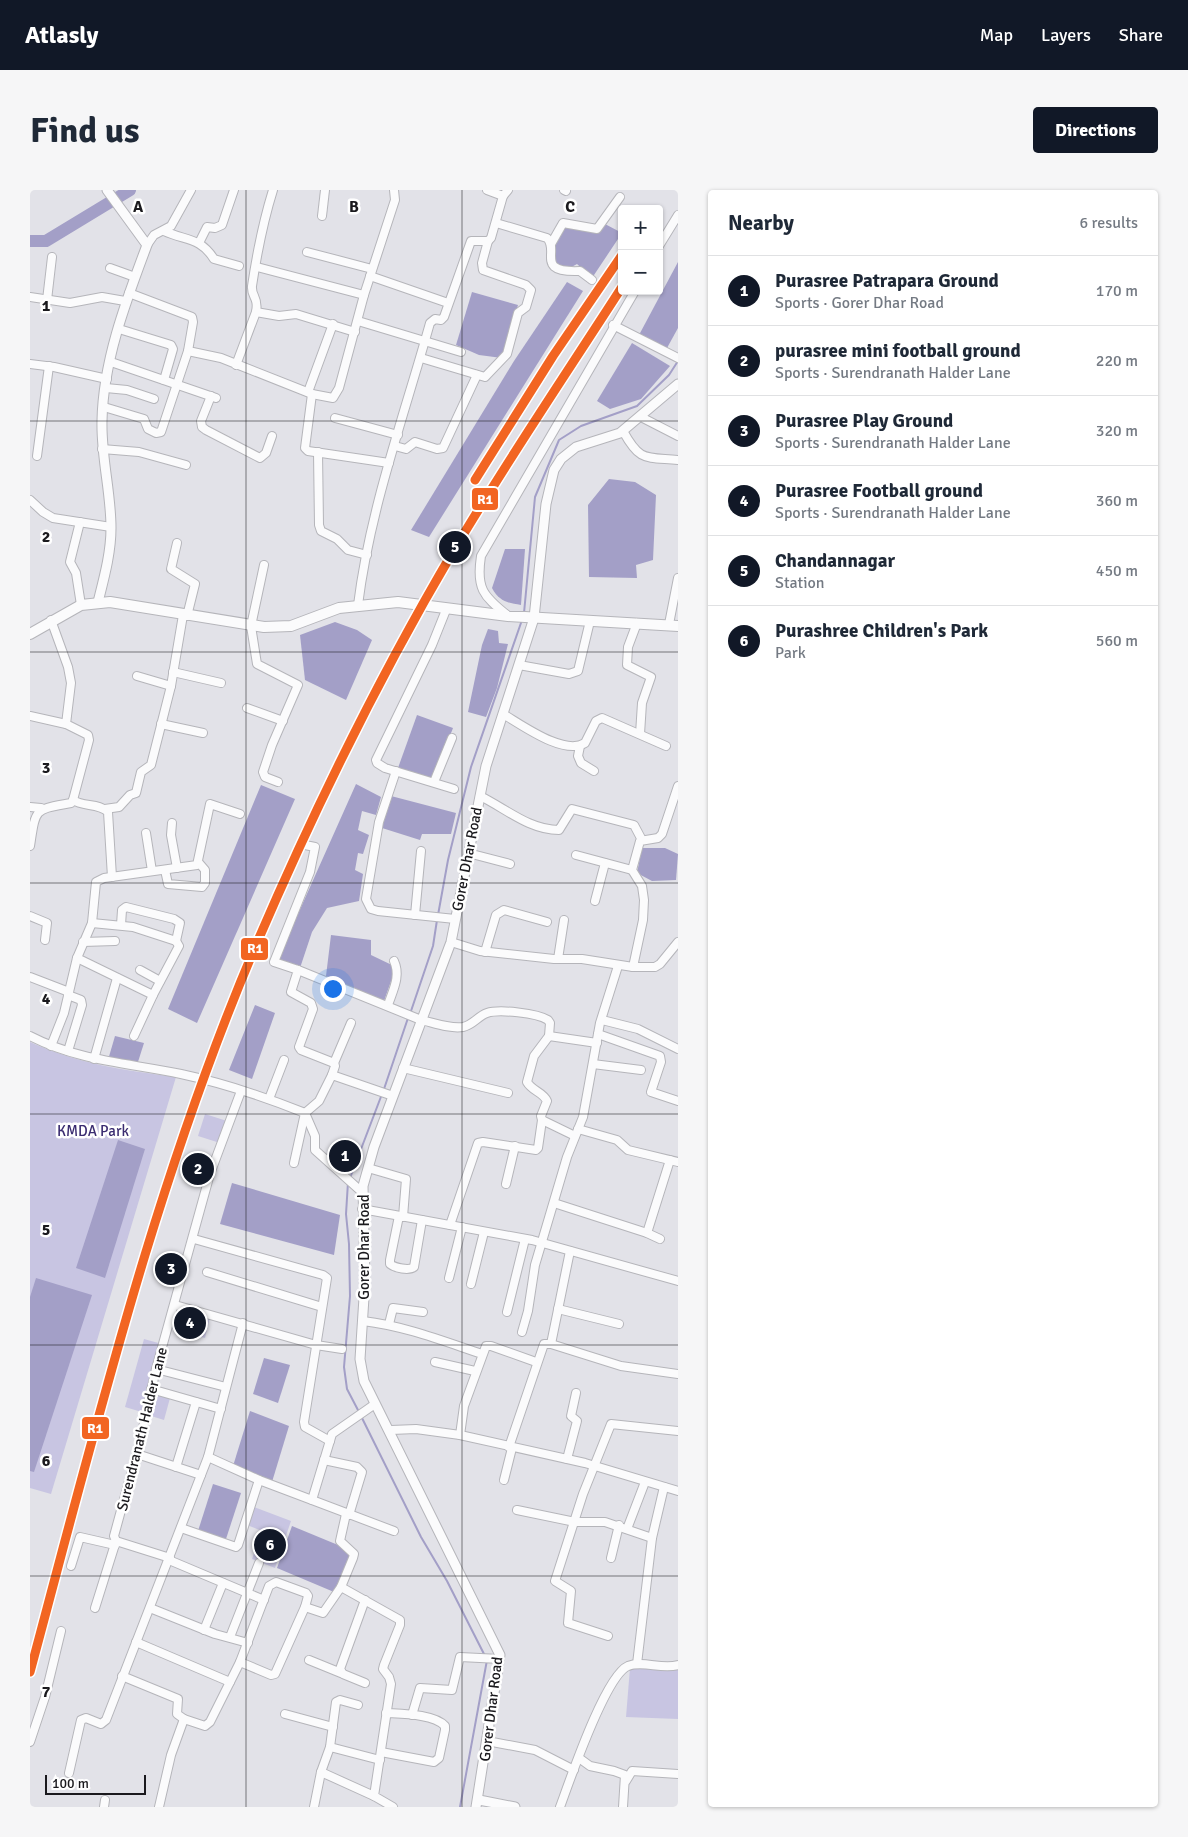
<!DOCTYPE html>
<html lang="en">
<head>
<meta charset="utf-8">
<style>
  body { margin:0; font-family:Signika,sans-serif; background:#f6f6f7; color:#1f2937 }
  .controls { position:absolute; right:15px; top:15px; display:grid; overflow:hidden; border-radius:5px; box-shadow:0 1px 4px #0004 }
  .controls button { width:45px; height:45px; display:grid; place-items:center; padding:0; border:0; border-bottom:1px solid #e0e1e3; background:#fff; color:#1f2937; font:25px sans-serif }
  .scale { position:absolute; left:15px; bottom:12px; width:101px; box-sizing:border-box; padding-left:5px; border:2px solid #1a191d; border-top:0; font-size:14px; line-height:18px; white-space:nowrap; color:#1a191d; -webkit-text-stroke:4px #fff; paint-order:stroke }
  .you { position:absolute; left:302px; top:798px; width:18px; height:18px; margin:-12px; border:4px solid #fff; border-radius:50%; background:#1a73e8; box-shadow:0 0 0 8px #1a73e833 }
  .badge { display:grid; place-items:center; width:32px; height:32px; border-radius:50%; background:#111827; color:#fff; font-size:16px; font-weight:700 }
  .pin { position:absolute; translate:-50% -50%; border:2px solid #fff; box-shadow:0 1px 5px #0006 }
  .list { margin:0; padding:0; list-style:none }
  h2 { display:flex; justify-content:space-between; align-items:center; height:65px; margin:0; padding:0 20px; font-size:21px }
  h2 small { font-size:16px; font-weight:400; color:#747a83 }
  .list li { display:grid; grid-template-columns:32px 1fr auto; gap:15px; align-items:center; box-sizing:border-box; height:70px; padding:0 20px; border-top:1px solid #e0e1e3 }
  .list b { display:block; font-size:19px; white-space:nowrap }
  .list p { margin:0; font-size:16px; white-space:nowrap; color:#747a83 }
  .list em { font-size:16px; font-style:normal; color:#747a83 }
  .map { position:relative; flex:none; width:648px; height:1617px; overflow:hidden; border-radius:5px }
  header { display:flex; align-items:center; gap:30px; box-sizing:border-box; height:70px; padding:0 25px; background:#111827; color:#fff }
  header strong { font-size:24px }
  nav { display:flex; gap:28px; margin-inline-start:auto; font-size:18px }
  .intro { display:flex; align-items:center; justify-content:space-between; box-sizing:border-box; height:120px; padding:0 30px }
  h1 { margin:0; font-size:35px }
  .button { padding:12px 22px; border-radius:5px; background:#111827; color:#fff; font-size:18px; font-weight:700 }
  main { display:flex; gap:30px; padding:0 30px }
  aside { flex:1; background:#fff; border-radius:5px; box-shadow:0 1px 4px #0004 }
  .map>svg:first-child { display:block }
</style>
</head>
<body>
<header>
<strong>Atlasly</strong>
<nav><a>Map</a><a>Layers</a><a>Share</a></nav>
</header>
<div class="intro"><h1>Find us</h1><a class="button">Directions</a></div>
<main>
<div class="map">
<svg width="648" height="1617" viewBox="0 0 648 1617">
  <rect width="100%" height="100%" fill="#e2e2e8"/>
  <!-- green -->
  <g fill="#c8c5e2">
    <path d="M 0,852 C 49,874 93,880 146,887 L 21,1304 L 0,1298 Z"/>
    <path d="M 175,924 L 197,931 L 190,953 L 168,946 Z"/>
    <path d="M 310,953 L 326,959 L 317,986 L 304,974 Z"/>
    <path d="M 159,970 L 180,977 L 177,988 L 156,980 Z"/>
    <path d="M 135,1067 L 153,1072 L 147,1092 L 130,1087 Z"/>
    <path d="M 146,1118 L 180,1127 L 175,1148 L 140,1138 Z"/>
    <path d="M 114,1149 L 132,1154 L 115,1223 L 95,1217 Z"/>
    <path d="M 123,1202 L 140,1208 L 134,1230 L 118,1225 Z"/>
    <path d="M 224,1317 L 261,1331 L 245,1378 L 222,1369 L 232,1341 L 217,1335 Z"/>
    <path d="M 648,1474 L 648,1529 L 596,1527 L 600,1478 Z"/>
  </g>
  <!-- water -->
  <g fill="#a39fc7">
    <path d="M 575,34 L 592,43 L 562,88 L 547,74 L 536,80 L 523,71 L 527,48 L 534,35 L 568,43 Z"/>
    <path d="M 648,72 L 648,138 L 637,158 L 609,145 Z"/>
    <path d="M 537,92 L 553,101 L 399,347 L 381,340 L 484,171 Z"/>
    <path d="M 442,102 L 488,115 L 472,168 L 449,165 L 426,155 Z"/>
    <path d="M 602,153 L 640,176 L 611,209 L 580,219 L 567,211 Z"/>
    <path d="M 579,289 L 605,292 L 626,305 L 623,370 L 606,375 L 607,388 L 559,387 L 558,315 Z"/>
    <path d="M 475,359 L 495,359 L 491,415 C 477,413 469,411 462,398 Z"/>
    <path d="M 305,432 L 327,440 L 342,450 L 316,510 L 275,490 L 270,445 Z"/>
    <path d="M 458,439 L 468,441 L 469,453 L 478,454 L 467,498 L 456,527 L 438,522 L 452,455 Z"/>
    <path d="M 387,525 L 423,538 L 403,590 L 368,578 Z"/>
    <path d="M 326,594 L 351,607 L 346,625 L 332,621 L 328,640 L 339,645 L 333,664 L 328,663 L 325,680 L 333,684 L 329,711 L 297,718 L 282,742 L 270,778 L 247,771 Z"/>
    <path d="M 231,595 L 265,609 L 167,833 L 138,819 Z"/>
    <path d="M 361,606 L 426,623 L 421,644 L 392,644 L 390,650 L 352,638 Z"/>
    <path d="M 612,658 L 635,658 L 648,664 L 646,690 L 622,691 L 607,683 Z"/>
    <path d="M 301,745 L 341,750 L 341,765 L 366,777 L 354,811 L 296,786 Z"/>
    <path d="M 225,815 L 245,823 L 222,889 L 199,880 Z"/>
    <path d="M 85,846 L 114,853 L 107,875 L 78,870 Z"/>
    <path d="M 88,950 L 115,959 L 75,1088 L 46,1078 Z"/>
    <path d="M 202,993 L 310,1025 L 304,1065 L 190,1034 Z"/>
    <path d="M 6,1088 L 62,1105 L 4,1282 L 0,1281 L 0,1107 Z"/>
    <path d="M 234,1168 L 260,1175 L 248,1213 L 223,1204 Z"/>
    <path d="M 220,1221 L 259,1236 L 242,1292 L 203,1276 Z"/>
    <path d="M 183,1294 L 211,1303 L 195,1352 L 168,1341 Z"/>
    <path d="M 262,1336 L 308,1355 L 321,1365 L 310,1397 L 304,1402 L 247,1378 Z"/>
  </g>
  <g fill="none" stroke-linecap="round" stroke-linejoin="round">
    <!-- stream -->
    <g stroke="#a39fc7" stroke-width="2">
      <path d="M 494,423 L 505,307 L 529,250 L 551,236 L 607,216 L 639,185 L 648,171"/>
      <path d="M 408,725 L 418,670 L 441,577 L 492,430"/>
      <path d="M 380,824 L 403,756 L 407,730"/>
      <path d="M 354,899 L 378,828"/>
      <path d="M 320,988 L 352,904"/>
      <path d="M 318,992 L 316,1024 L 319,1054 L 320,1106 L 314,1177 L 317,1199 L 329,1222"/>
      <path d="M 331,1226 L 391,1347 L 417,1391 L 455,1466"/>
      <path d="M 430,1617 L 457,1470"/>
    </g>
    <!-- river -->
    <path stroke="#a39fc7" stroke-width="12" d="M 0,51 L 16,51 L 100,0"/>
    <defs>
      <g id="minor">
        <path d="M 457,0 L 473,6 L 478,0"/>
        <path d="M 534,0 L 536,1"/>
        <path d="M 292,26 L 295,0"/>
        <path d="M 466,33 L 517,48 C 530,61 504,83 550,81 L 562,90"/>
        <path d="M 134,41 C 156,51 170,47 184,69 L 209,76"/>
        <path d="M 169,53 L 177,37 L 185,38 L 192,35 L 204,0"/>
        <path d="M 521,54 L 533,33 L 567,39 L 590,7"/>
        <path d="M 117,55 L 124,45 L 141,36 L 161,0"/>
        <path d="M 629,56 L 648,25"/>
        <path d="M 277,62 L 342,79"/>
        <path d="M 227,77 L 334,105"/>
        <path d="M 80,78 L 105,87"/>
        <path d="M 340,86 L 418,113"/>
        <path d="M 99,103 L 162,127 L 163,132 L 158,161"/>
        <path d="M 0,107 L 40,113 L 72,107 L 95,111"/>
        <path d="M 17,110 L 22,67"/>
        <path d="M 226,122 L 249,126 L 266,124 L 325,142"/>
        <path d="M 328,131 L 431,162"/>
        <path d="M 583,135 L 648,168"/>
        <path d="M 89,139 L 141,155 L 143,159 L 134,190"/>
        <path d="M 391,168 L 455,187 L 477,164 L 488,123 L 496,117 L 501,100 L 496,95 L 453,80 L 452,73 L 458,51"/>
        <path d="M 81,172 L 186,208"/>
        <path d="M 0,174 L 24,177 L 77,189"/>
        <path d="M 206,175 L 226,122 C 229,107 221,107 222,96 C 227,63 233,32 243,0"/>
        <path d="M 76,198 L 97,200 L 124,209"/>
        <path d="M 278,202 L 303,134"/>
        <path d="M 282,204 L 275,258 L 278,261 L 359,273"/>
        <path d="M 181,206 L 171,231 L 172,237 L 176,240 L 230,268 L 236,263 L 242,246"/>
        <path d="M 74,217 L 114,229 L 118,239 L 126,243 L 131,242 L 158,161 L 191,168 L 282,204 L 303,208 L 309,198 L 334,105 L 365,10 L 364,0"/>
        <path d="M 611,227 L 648,246"/>
        <path d="M 305,228 L 368,245"/>
        <path d="M 593,241 C 610,272 615,267 648,270"/>
        <path d="M 365,256 L 376,259 L 385,252 L 407,259 L 413,258 L 447,185"/>
        <path d="M 72,259 L 109,262 L 156,275"/>
        <path d="M 288,262 L 289,335 L 291,341 L 307,349 L 318,360 L 337,365"/>
        <path d="M 7,266 L 19,176"/>
        <path d="M 0,310 L 13,322 L 23,328 L 81,337"/>
        <path d="M 50,332 L 40,372 L 46,383 L 51,415"/>
        <path d="M 147,353 L 141,379 L 165,394 L 157,426"/>
        <path d="M 234,375 L 221,436 L 227,474 L 268,495 L 242,555 L 233,582 L 235,587 L 248,592"/>
        <path d="M 328,415 C 340,319 374,226 400,133 L 405,129 L 411,130 L 414,127 L 441,51 L 458,51 L 461,48 L 473,6"/>
        <path d="M 416,420 L 402,455 L 346,570 L 347,573 L 355,578 L 424,599"/>
        <path d="M 477,425 C 453,406 446,398 451,366 L 605,101"/>
        <path d="M 607,433 L 598,457 L 597,475 L 621,487 L 612,513 L 610,544"/>
        <path d="M 639,434 L 648,388"/>
        <path d="M 489,475 L 539,484 L 548,481 L 560,431"/>
        <path d="M 143,482 L 191,493"/>
        <path d="M 107,486 L 141,496"/>
        <path d="M 217,518 L 253,531"/>
        <path d="M 473,524 C 492,535 534,566 555,553 L 566,531 L 572,528 L 636,556"/>
        <path d="M 0,526 L 36,534"/>
        <path d="M 131,534 L 173,543"/>
        <path d="M 550,556 L 548,566 L 551,573 L 564,581"/>
        <path d="M 366,581 L 349,632 L 336,709 L 341,719 L 348,721 L 425,729"/>
        <path d="M 404,592 L 422,548"/>
        <path d="M 450,606 C 475,618 499,640 529,640 L 542,619 L 604,635 L 612,650"/>
        <path d="M 43,610 C 53,617 69,613 78,622 L 82,687"/>
        <path d="M 0,617 L 11,618"/>
        <path d="M 75,619 L 89,617 L 100,605 L 106,603 L 111,582 L 121,575 L 141,496 L 153,425"/>
        <path d="M 142,633 L 141,645 L 147,678"/>
        <path d="M 116,643 L 122,681"/>
        <path d="M 275,655 L 285,657 L 280,682 L 244,772 L 268,780 L 261,802 L 281,813 L 283,819 L 269,857 L 271,860 L 304,873 L 305,876 L 302,885"/>
        <path d="M 0,656 C 6,617 4,620 41,613 L 43,610 L 59,550 L 58,545 L 36,534 L 41,493 L 38,477 L 21,430"/>
        <path d="M 438,663 L 480,674"/>
        <path d="M 546,665 L 602,680"/>
        <path d="M 135,680 L 138,694 L 172,697 L 175,693 L 175,680 L 169,673"/>
        <path d="M 565,711 L 575,673"/>
        <path d="M 385,725 L 391,661"/>
        <path d="M 0,726 L 17,733 L 15,750"/>
        <path d="M 62,733 L 103,737 L 146,751 L 149,756 L 123,805 L 104,846"/>
        <path d="M 91,735 L 92,720 L 96,717 L 144,729 L 150,733 L 146,751"/>
        <path d="M 53,752 L 85,751"/>
        <path d="M 421,752 L 450,761 L 524,769 L 552,769 L 603,777 L 625,777 L 630,774 L 648,752"/>
        <path d="M 455,762 L 466,725 L 474,720 L 517,732"/>
        <path d="M 528,769 L 534,730"/>
        <path d="M 603,777 L 613,730 L 614,710 L 612,696 L 602,680 L 610,651 L 628,648 L 632,644 L 648,596"/>
        <path d="M 110,780 L 130,791"/>
        <path d="M 268,780 L 391,830 C 404,833 420,839 433,837 C 443,835 448,826 457,823 C 469,819 507,823 518,830 L 520,833 L 519,846 L 504,866 L 497,892 C 502,901 513,902 517,911 L 511,926 L 512,930 L 545,946"/>
        <path d="M 0,787 L 39,802"/>
        <path d="M 123,805 L 47,768 L 62,733 L 66,692 L 74,688 L 167,675 L 180,614 L 210,624"/>
        <path d="M 358,815 C 363,800 371,786 364,771"/>
        <path d="M 572,830 L 608,839 L 648,859"/>
        <path d="M 568,844 L 630,866 L 631,872 L 621,902 L 648,911"/>
        <path d="M 0,846 C 48,871 99,873 151,884 C 193,893 235,907 275,923 L 285,946 L 285,960 L 333,1003"/>
        <path d="M 519,846 L 567,853"/>
        <path d="M 21,856 L 34,823 L 47,768"/>
        <path d="M 38,861 L 52,815 L 51,810 L 38,805"/>
        <path d="M 64,869 L 87,788"/>
        <path d="M 304,873 L 321,833"/>
        <path d="M 563,874 L 611,880"/>
        <path d="M 373,878 L 478,903"/>
        <path d="M 239,909 L 254,870"/>
        <path d="M 548,939 L 587,950 L 598,960 L 648,972"/>
        <path d="M 264,973 L 275,923 L 289,911 L 302,885 L 363,906"/>
        <path d="M 338,978 L 376,989 L 373,1027"/>
        <path d="M 476,994 L 485,956"/>
        <path d="M 524,1013 L 617,1043 L 630,1049"/>
        <path d="M 332,1019 L 502,1050 L 648,1091"/>
        <path d="M 369,1026 L 360,1070 L 360,1074 C 365,1078 379,1081 384,1077 L 392,1030"/>
        <path d="M 420,1035 L 448,953 L 453,952 L 506,960 L 508,958 L 512,930"/>
        <path d="M 617,1043 L 640,970"/>
        <path d="M 164,1049 L 293,1085 L 297,1088 L 274,1232 L 275,1237 L 300,1251"/>
        <path d="M 177,1082 L 292,1117"/>
        <path d="M 419,1088 L 432,1037"/>
        <path d="M 441,1094 L 454,1042"/>
        <path d="M 145,1115 L 286,1155 L 312,1159"/>
        <path d="M 528,1119 L 589,1134"/>
        <path d="M 477,1122 L 495,1049"/>
        <path d="M 333,1131 C 375,1136 413,1151 452,1164"/>
        <path d="M 359,1134 L 363,1118 L 393,1122"/>
        <path d="M 492,1142 L 498,1121 L 505,1075 L 537,967 L 553,927 L 570,833 L 588,776"/>
        <path d="M 521,1154 L 540,1061"/>
        <path d="M 405,1172 L 445,1181"/>
        <path d="M 126,1179 L 196,1197"/>
        <path d="M 121,1199 L 191,1219"/>
        <path d="M 361,1240 L 386,1239 L 430,1245 L 555,1273 L 648,1301"/>
        <path d="M 430,1245 L 434,1216 L 456,1156 L 461,1156 L 506,1172"/>
        <path d="M 479,1257 L 514,1154 L 521,1154 L 591,1176 L 648,1184"/>
        <path d="M 107,1264 L 171,1285"/>
        <path d="M 178,1267 L 229,1290 L 364,1341"/>
        <path d="M 537,1269 L 547,1231 L 541,1226 L 546,1203"/>
        <path d="M 294,1270 L 327,1277 L 332,1282 L 319,1325"/>
        <path d="M 146,1277 L 166,1212"/>
        <path d="M 474,1290 L 482,1258"/>
        <path d="M 282,1310 L 302,1244 L 345,1214"/>
        <path d="M 487,1320 L 545,1332 L 575,1332 L 622,1348"/>
        <path d="M 316,1324 L 310,1351 L 324,1364 L 323,1368 L 311,1397 L 370,1430 L 370,1435 L 354,1475 L 353,1479 L 359,1487 L 361,1494 L 344,1606 L 363,1617"/>
        <path d="M 151,1338 L 206,1357 L 208,1355 L 229,1290"/>
        <path d="M 597,1339 L 615,1292"/>
        <path d="M 140,1368 L 86,1351 L 84,1346 L 110,1251 L 126,1179 L 180,984 L 211,901"/>
        <path d="M 581,1368 L 589,1335"/>
        <path d="M 139,1370 L 234,1410"/>
        <path d="M 41,1376 L 50,1347 L 85,1355"/>
        <path d="M 335,1410 L 310,1479 L 313,1484 L 335,1493"/>
        <path d="M 65,1418 L 86,1351"/>
        <path d="M 120,1418 L 185,1444 L 218,1453"/>
        <path d="M 174,1440 L 193,1393"/>
        <path d="M 578,1446 L 538,1433 L 541,1401 L 525,1391 L 553,1304 L 581,1234 L 648,1241"/>
        <path d="M 200,1447 L 229,1373"/>
        <path d="M 106,1452 L 200,1492"/>
        <path d="M 279,1470 L 311,1483"/>
        <path d="M 210,1472 L 241,1485 L 245,1484 L 275,1417"/>
        <path d="M 607,1474 L 622,1348 L 634,1297"/>
        <path d="M 92,1486 L 148,1509 L 147,1524 L 154,1529"/>
        <path d="M 255,1524 L 303,1537"/>
        <path d="M 382,1525 L 390,1498 L 422,1500 L 430,1467 L 470,1469"/>
        <path d="M 457,1551 L 505,1560 L 544,1580"/>
        <path d="M 0,1552 L 15,1507 L 31,1441"/>
        <path d="M 300,1557 L 306,1512 L 310,1510 L 328,1515"/>
        <path d="M 351,1562 L 404,1572 L 409,1568 L 415,1540 L 415,1536 C 404,1524 372,1524 356,1523"/>
        <path d="M 549,1568 L 560,1576 L 584,1581 L 595,1585 L 593,1617"/>
        <path d="M 291,1582 L 344,1606"/>
        <path d="M 39,1583 L 51,1530 L 56,1528 L 71,1534 L 76,1530 L 178,1267 L 213,1133"/>
        <path d="M 596,1591 L 602,1581 L 648,1584"/>
        <path d="M 74,1617 L 75,1610"/>
        <path d="M 129,1617 L 141,1565 L 154,1529 L 175,1536 L 180,1532 L 210,1472 L 239,1396 L 246,1392 L 276,1403 L 278,1406 L 275,1417 L 293,1423 L 311,1397"/>
        <path d="M 284,1617 L 291,1582 L 300,1557 L 350,1570"/>
        <path d="M 530,1617 C 540,1590 575,1486 598,1476 C 613,1470 632,1480 648,1475"/>
      </g>
      <g id="tertiary">
        <path d="M 68,412 C 74,388 81,363 81,338 C 81,302 71,267 72,231 C 73,171 96,111 117,55 L 77,0"/>
        <path d="M 449,1610 L 485,1617"/>
        <path d="M 446,1617 L 470,1465 L 334,1191 L 330,1169 L 335,1092 L 333,996 L 344,957 L 421,752 L 456,576 L 504,428 L 516,314 L 524,280 L 531,269 L 546,257 L 590,243 L 648,194"/>
      </g>
      <path id="secondary" d="M 0,444 L 51,415 L 80,412 L 234,437 L 261,436 L 309,418 L 368,412 L 478,426 L 648,436"/>
    </defs>
    <!-- minor casing -->
    <use href="#minor" stroke="#b5b5ba" stroke-width="10"/>
    <!-- tertiary casing -->
    <use href="#tertiary" stroke="#b5b5ba" stroke-width="11"/>
    <!-- secondary casing -->
    <use href="#secondary" stroke="#b5b5ba" stroke-width="12"/>
    <!-- minor -->
    <use href="#minor" stroke="#fbfbfc" stroke-width="8"/>
    <!-- tertiary -->
    <use href="#tertiary" stroke="#fbfbfc" stroke-width="9"/>
    <!-- secondary -->
    <use href="#secondary" stroke="#fbfbfc" stroke-width="10"/>
    <defs>
      <g id="rail-1">
        <path d="M 445,290 L 523,166 L 592,65"/>
        <path d="M 0,1482 C 66,1237 126,989 226,755 C 284,620 349,487 424,360 C 477,271 536,184 592,97"/>
      </g>
    </defs>
    <!-- rail-1 casing -->
    <use href="#rail-1" stroke="#fff" stroke-width="12"/>
    <!-- rail-1 -->
    <use href="#rail-1" stroke="#f26522" stroke-width="9"/>
  </g>
  <!-- grid -->
  <path fill="none" stroke="#1a191d" stroke-width="1" stroke-opacity="0.55" d="M 216,0 L 216,1617M 432,0 L 432,1617M 0,231 L 648,231M 0,462 L 648,462M 0,693 L 648,693M 0,924 L 648,924M 0,1155 L 648,1155M 0,1386 L 648,1386"/>
  <g text-anchor="middle" dominant-baseline="central" stroke-width="5" stroke-linejoin="round" paint-order="stroke">
    <!-- street labels -->
    <g font-size="15" fill="#1a191d" stroke="#fff">
      <text transform="translate(437 669) rotate(-79)">Gorer Dhar Road</text>
      <text transform="translate(334 1057) rotate(-90)">Gorer Dhar Road</text>
      <text transform="translate(112 1239) rotate(-76)">Surendranath Halder Lane</text>
      <text transform="translate(461 1519) rotate(-83)">Gorer Dhar Road</text>
    </g>
    <!-- park labels -->
    <g font-size="15" fill="#3a2c70" stroke="#fff">
      <text x="63" y="941">KMDA Park</text>
    </g>
  </g>
  <g font-size="16" text-anchor="middle" font-weight="bold" fill="#1a191d" stroke="#fff" stroke-width="5" stroke-linejoin="round" paint-order="stroke">
    <text x="108" y="22">A</text>
    <text x="324" y="22">B</text>
    <text x="540" y="22">C</text>
    <text x="16" y="121">1</text>
    <text x="16" y="352">2</text>
    <text x="16" y="583">3</text>
    <text x="16" y="814">4</text>
    <text x="16" y="1045">5</text>
    <text x="16" y="1276">6</text>
    <text x="16" y="1507">7</text>
  </g>
  <g stroke="#fff" stroke-width="2">
    <rect x="441" y="297" width="28" height="24" rx="5" fill="#f26522"/>
    <rect x="210" y="747" width="29" height="24" rx="5" fill="#f26522"/>
    <rect x="51" y="1226" width="29" height="24" rx="5" fill="#f26522"/>
  </g>
  <g font-size="14" text-anchor="middle" font-weight="bold" fill="#fff">
    <text x="455" y="314">R1</text>
    <text x="225" y="763">R1</text>
    <text x="65" y="1243">R1</text>
  </g>
</svg>
<div class="controls">
<button>+</button>
<button>−</button>
</div>
<div class="scale">100 m</div>
<div class="you"></div>
<div class="pin badge" style="left:315px;top:966px">1</div>
<div class="pin badge" style="left:168px;top:979px">2</div>
<div class="pin badge" style="left:141px;top:1079px">3</div>
<div class="pin badge" style="left:160px;top:1133px">4</div>
<div class="pin badge" style="left:425px;top:357px">5</div>
<div class="pin badge" style="left:240px;top:1355px">6</div>
</div>
<aside>
<h2>Nearby<small>6 results</small></h2>
<ul class="list">
<li><span class="badge">1</span><div><b>Purasree Patrapara Ground</b><p>Sports · Gorer Dhar Road</p></div><em>170 m</em></li>
<li><span class="badge">2</span><div><b>purasree mini football ground</b><p>Sports · Surendranath Halder Lane</p></div><em>220 m</em></li>
<li><span class="badge">3</span><div><b>Purasree Play Ground</b><p>Sports · Surendranath Halder Lane</p></div><em>320 m</em></li>
<li><span class="badge">4</span><div><b>Purasree Football ground</b><p>Sports · Surendranath Halder Lane</p></div><em>360 m</em></li>
<li><span class="badge">5</span><div><b>Chandannagar</b><p>Station</p></div><em>450 m</em></li>
<li><span class="badge">6</span><div><b>Purashree Children's Park</b><p>Park</p></div><em>560 m</em></li>
</ul>
</aside>
</main>
</body>
</html>
